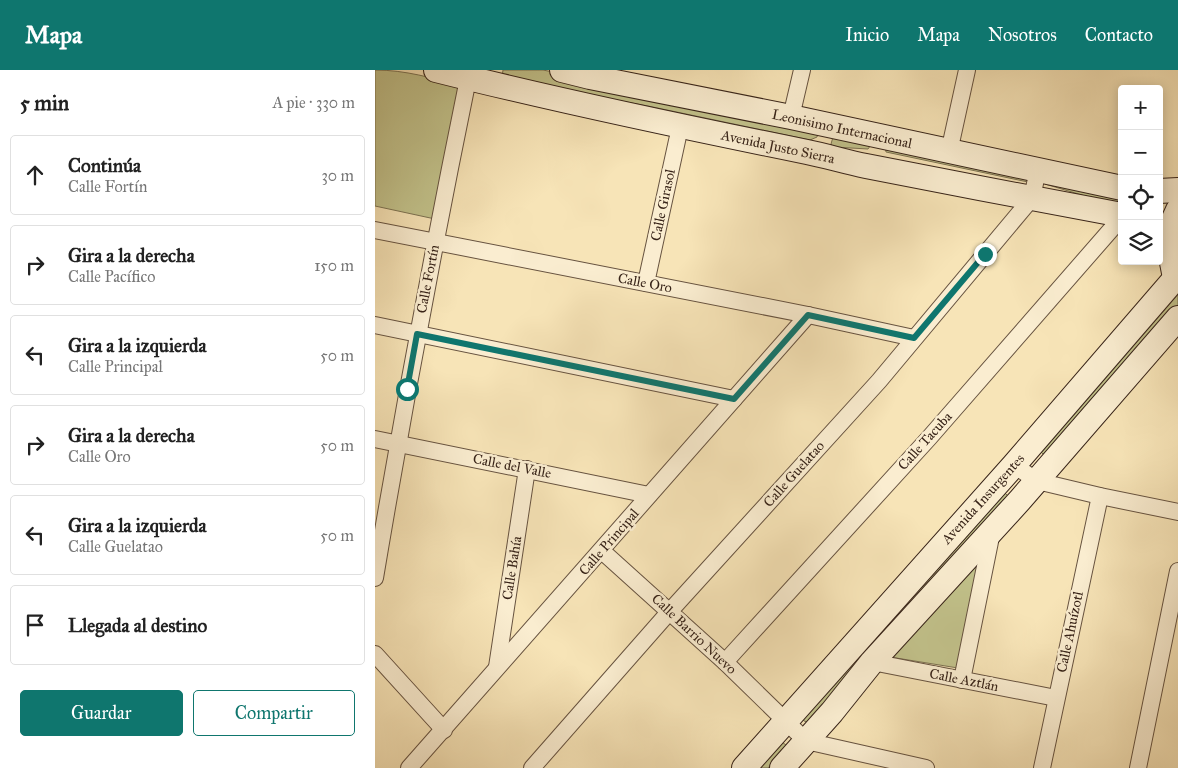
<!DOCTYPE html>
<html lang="es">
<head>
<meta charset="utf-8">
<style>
  body { margin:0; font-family:"IM FELL Great Primer",serif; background:#f2f2f2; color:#222 }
  .controls { position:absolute; right:15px; top:15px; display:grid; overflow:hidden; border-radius:5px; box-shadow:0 2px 12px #0003 }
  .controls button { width:45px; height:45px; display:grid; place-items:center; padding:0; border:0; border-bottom:1px solid #e0e0e0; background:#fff; color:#222; font:25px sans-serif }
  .stop { position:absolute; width:15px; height:15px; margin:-11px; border:4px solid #0f766e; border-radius:50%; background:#fff }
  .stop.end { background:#0f766e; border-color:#fff; box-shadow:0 1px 5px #0008 }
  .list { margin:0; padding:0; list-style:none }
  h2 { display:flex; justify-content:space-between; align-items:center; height:65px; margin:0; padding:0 20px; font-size:21px }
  h2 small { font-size:16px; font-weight:400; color:#767676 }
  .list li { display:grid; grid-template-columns:32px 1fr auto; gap:15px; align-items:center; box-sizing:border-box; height:80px; margin:0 10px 10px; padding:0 10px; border:1px solid #e0e0e0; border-radius:5px }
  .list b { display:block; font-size:19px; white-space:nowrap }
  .list p { margin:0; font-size:16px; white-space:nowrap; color:#767676 }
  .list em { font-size:16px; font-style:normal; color:#767676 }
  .actions { display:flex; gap:10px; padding:15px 20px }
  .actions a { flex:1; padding:11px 0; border:1px solid #0f766e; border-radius:5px; text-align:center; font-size:18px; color:#0f766e }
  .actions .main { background:#0f766e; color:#fff }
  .icon { flex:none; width:28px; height:28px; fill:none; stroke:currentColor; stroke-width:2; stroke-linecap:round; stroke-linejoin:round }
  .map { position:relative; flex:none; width:803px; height:698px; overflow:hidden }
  header { display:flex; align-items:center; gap:30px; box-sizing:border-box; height:70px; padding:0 25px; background:#0f766e; color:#fff }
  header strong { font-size:24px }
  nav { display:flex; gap:28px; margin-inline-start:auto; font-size:18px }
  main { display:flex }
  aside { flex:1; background:#fff }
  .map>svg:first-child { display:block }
</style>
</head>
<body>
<header>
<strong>Mapa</strong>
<nav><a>Inicio</a><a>Mapa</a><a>Nosotros</a><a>Contacto</a></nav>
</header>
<main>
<aside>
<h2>5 min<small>A pie · 330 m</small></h2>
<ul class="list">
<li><svg class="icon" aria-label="ahead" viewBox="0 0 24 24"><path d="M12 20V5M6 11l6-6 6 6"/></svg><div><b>Continúa</b><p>Calle Fortín</p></div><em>30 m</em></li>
<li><svg class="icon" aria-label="right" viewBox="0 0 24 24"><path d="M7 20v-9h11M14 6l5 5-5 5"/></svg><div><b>Gira a la derecha</b><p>Calle Pacífico</p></div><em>150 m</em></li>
<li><svg class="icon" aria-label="left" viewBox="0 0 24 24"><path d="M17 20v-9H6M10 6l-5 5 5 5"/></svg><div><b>Gira a la izquierda</b><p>Calle Principal</p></div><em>50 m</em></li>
<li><svg class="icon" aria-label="right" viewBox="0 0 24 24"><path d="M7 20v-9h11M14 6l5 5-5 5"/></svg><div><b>Gira a la derecha</b><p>Calle Oro</p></div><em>50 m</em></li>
<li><svg class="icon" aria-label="left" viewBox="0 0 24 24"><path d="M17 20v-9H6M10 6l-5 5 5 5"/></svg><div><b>Gira a la izquierda</b><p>Calle Guelatao</p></div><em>50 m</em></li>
<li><svg class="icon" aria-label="arrive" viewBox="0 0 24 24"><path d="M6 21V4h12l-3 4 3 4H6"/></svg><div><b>Llegada al destino</b></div></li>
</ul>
<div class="actions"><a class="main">Guardar</a><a>Compartir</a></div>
</aside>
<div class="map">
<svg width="803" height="698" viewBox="0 0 803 698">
  <rect width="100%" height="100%" fill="#f7e4b7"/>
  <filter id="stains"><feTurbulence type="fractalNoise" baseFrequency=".004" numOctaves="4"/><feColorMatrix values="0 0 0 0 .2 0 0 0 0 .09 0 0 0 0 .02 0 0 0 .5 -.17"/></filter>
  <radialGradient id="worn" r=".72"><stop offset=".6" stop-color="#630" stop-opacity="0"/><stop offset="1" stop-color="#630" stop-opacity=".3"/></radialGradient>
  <!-- green -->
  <g fill="#c2c28b" stroke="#7c7252">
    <path d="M 0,0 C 30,0 58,8 86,16 L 60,149 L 0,136 Z"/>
    <path d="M 128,0 L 168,0 L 445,57 L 442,67 L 435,70 L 273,36 L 137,11 L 127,7 Z"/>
    <path d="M 458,67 L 498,72 L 493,79 L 459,77 L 456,74 Z"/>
    <path d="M 510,75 L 656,99 L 653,112 L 511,82 Z"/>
    <path d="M 671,108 L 747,118 L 747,137 L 670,114 Z"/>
    <path d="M 803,216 L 803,235 L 674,384 L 668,384 L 665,381 Z"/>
    <path d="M 625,422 L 630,423 L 634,427 L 436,653 L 429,651 L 425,644 Z"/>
    <path d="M 608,481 L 583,598 L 515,587 Z"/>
    <path d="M 404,670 L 411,675 L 410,679 L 393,698 L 379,698 Z"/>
  </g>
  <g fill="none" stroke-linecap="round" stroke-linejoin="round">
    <defs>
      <g id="street">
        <path d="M 416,47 L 427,0"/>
        <path d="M 574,82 L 592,0"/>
        <path d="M 0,160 L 433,245 L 539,268"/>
        <path d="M 271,213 L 305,57"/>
        <path d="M 0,255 L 359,329"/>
        <path d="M 0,369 L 274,425"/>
        <path d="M 639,395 L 662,411 L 725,426 L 803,442"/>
        <path d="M 227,481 L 350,592 L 431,671 L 551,698"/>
        <path d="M 0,508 C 28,341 59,175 93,9 L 98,0"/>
        <path d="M 0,584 L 69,660"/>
        <path d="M 350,592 L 554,368 L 747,147"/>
        <path d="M 497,592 L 681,628"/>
        <path d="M 122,597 L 152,399"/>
        <path d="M 587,610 L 617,462"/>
        <path d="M 34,698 L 433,245"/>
        <path d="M 157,698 L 295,541 L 504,311 L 657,128 L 663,99"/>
        <path d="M 667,698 L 725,426"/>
        <path d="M 763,698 L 803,501"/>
      </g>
      <g id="secondary">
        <path d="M 61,0 C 184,31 308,57 432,82 C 452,86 471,92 491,96 C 576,113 662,129 747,145"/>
        <path d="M 187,0 L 215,7 L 416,47 L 747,118"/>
        <path d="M 784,121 L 803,120"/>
        <path d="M 784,167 L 794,177 L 800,208"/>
        <path d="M 791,173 L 793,162 L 803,140"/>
        <path d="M 369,698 L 639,395 L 803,205"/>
        <path d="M 407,698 L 457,642 L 497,592 L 645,430 L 803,248"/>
      </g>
    </defs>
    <!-- street casing -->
    <use href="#street" stroke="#675340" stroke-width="18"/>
    <!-- secondary casing -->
    <use href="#secondary" stroke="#372318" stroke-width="26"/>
    <!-- street -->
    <use href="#street" stroke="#faedd0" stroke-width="16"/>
    <!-- secondary -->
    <use href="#secondary" stroke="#faedd0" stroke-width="24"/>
  </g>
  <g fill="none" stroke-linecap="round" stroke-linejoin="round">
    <!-- route -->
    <path stroke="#0f766e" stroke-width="6" d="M 32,319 L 42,264 L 359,329 L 433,245 L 539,268 L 610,184"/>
  </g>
  <g text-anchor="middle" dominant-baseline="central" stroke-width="5" stroke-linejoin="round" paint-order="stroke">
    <!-- street labels -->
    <g font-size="14" fill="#372318" stroke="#faedd0">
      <text transform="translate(467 59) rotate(12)">Leonisimo Internacional</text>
      <text transform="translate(403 77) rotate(12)">Avenida Justo Sierra</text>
      <text transform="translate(288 135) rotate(-78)">Calle Girasol</text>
      <text transform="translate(53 209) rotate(-79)">Calle Fortín</text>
      <text transform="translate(270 213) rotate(11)">Calle Oro</text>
      <text transform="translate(550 371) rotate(-48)">Calle Tacuba</text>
      <text transform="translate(137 396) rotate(11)">Calle del Valle</text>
      <text transform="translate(419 404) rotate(-48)">Calle Guelatao</text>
      <text transform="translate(608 429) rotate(-48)">Avenida Insurgentes</text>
      <text transform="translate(234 472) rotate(-49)">Calle Principal</text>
      <text transform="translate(137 498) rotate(-81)">Calle Bahía</text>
      <text transform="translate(695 562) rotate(-78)">Calle Ahuízotl</text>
      <text transform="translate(319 564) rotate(43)">Calle Barrio Nuevo</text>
      <text transform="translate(589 610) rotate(11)">Calle Aztlán</text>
    </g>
  </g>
  <rect width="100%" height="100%" filter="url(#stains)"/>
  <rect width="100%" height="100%" fill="url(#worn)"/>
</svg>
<div class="controls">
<button>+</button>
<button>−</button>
<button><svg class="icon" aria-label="locate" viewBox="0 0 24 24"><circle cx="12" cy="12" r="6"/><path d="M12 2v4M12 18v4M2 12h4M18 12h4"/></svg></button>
<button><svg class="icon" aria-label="layers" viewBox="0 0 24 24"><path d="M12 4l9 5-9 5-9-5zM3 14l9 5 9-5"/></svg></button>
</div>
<div class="stop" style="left:32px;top:319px"></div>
<div class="stop end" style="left:610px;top:184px"></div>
</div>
</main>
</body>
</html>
